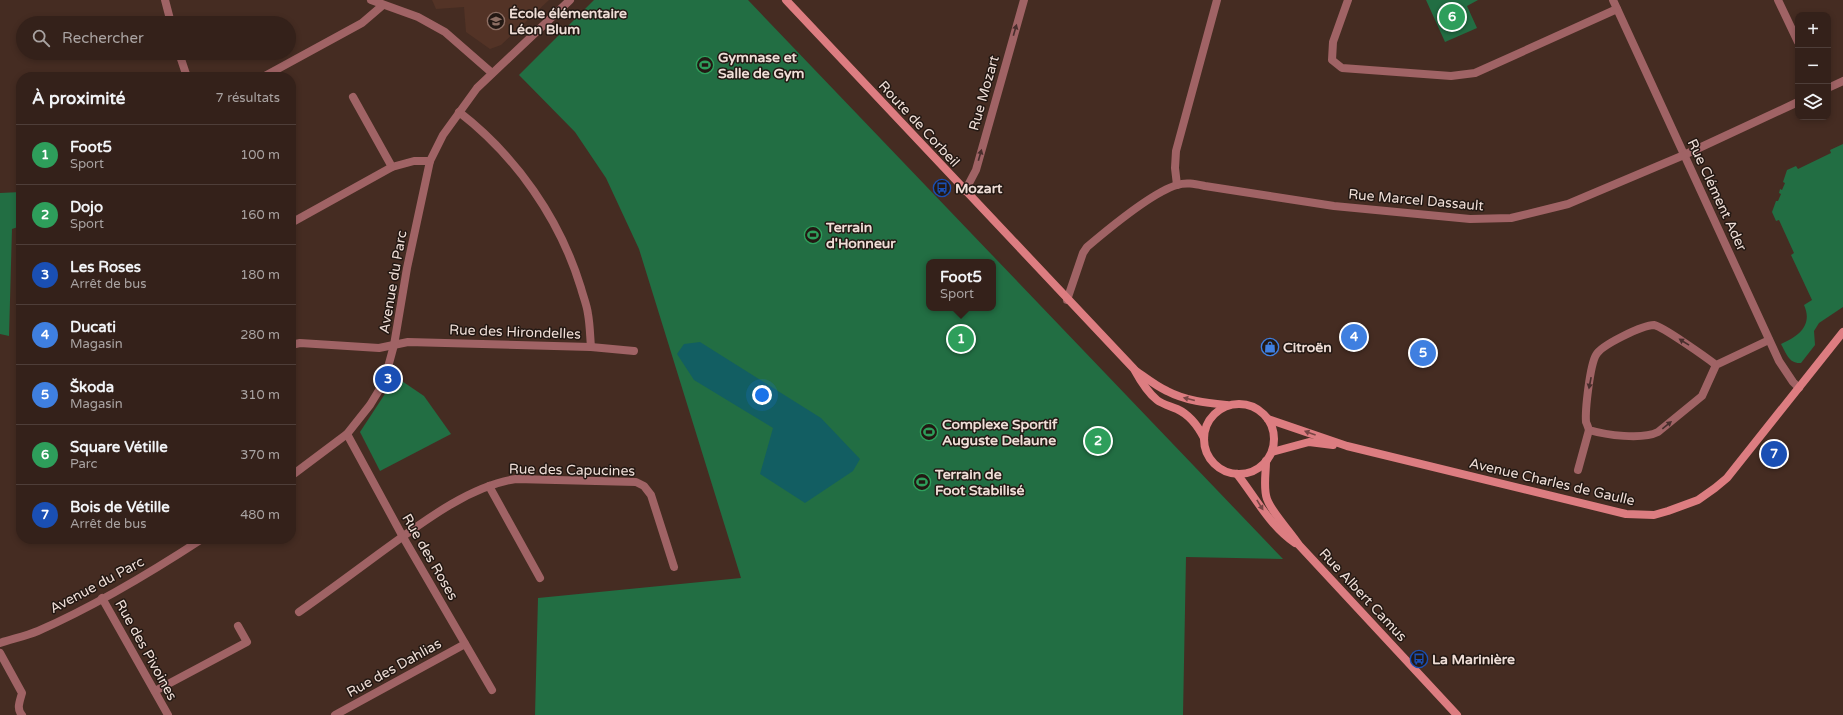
<!DOCTYPE html>
<html lang="fr">
<head>
<meta charset="utf-8">
<style>
  body { margin:0; font-family:"Varela Round",sans-serif; background:#3c2923; color:#f1f3f6 }
  .controls { position:absolute; right:12px; top:12px; display:grid; overflow:hidden; border-radius:8px; box-shadow:0 2px 6px #0003 }
  .controls button { width:36px; height:36px; display:grid; place-items:center; padding:0; border:0; border-bottom:1px solid #4e3e39; background:#34211a; color:#f1f3f6; font:20px sans-serif }
  .you { position:absolute; left:762px; top:395px; width:14px; height:14px; margin:-10px; border:3px solid #fff; border-radius:50%; background:#1a73e8; box-shadow:0 0 0 6px #1a73e833 }
  .badge { display:grid; place-items:center; width:26px; height:26px; border-radius:50%; background:#8bbbb9; color:#fff; font-size:13px; font-weight:700 }
  .pin { position:absolute; translate:-50% -50%; border:2px solid #fff; box-shadow:0 1px 4px #0006 }
  .popup { position:absolute; left:926px; top:259px; width:70px; height:52px; box-sizing:border-box; display:grid; place-content:center; border-radius:8px; background:#34211a; filter:drop-shadow(0 1px 3px #0005); font-size:13px; white-space:nowrap; color:#a9a3a2 }
  .popup b { font-size:15px; color:#f1f3f6 }
  .popup::after { content:''; position:absolute; left:50%; top:100%; margin-left:-8px; border:8px solid transparent; border-top-color:#34211a }
  .list { margin:0; padding:0; list-style:none }
  h2 { display:flex; justify-content:space-between; align-items:center; height:52px; margin:0; padding:0 16px; font-size:17px }
  h2 small { font-size:13px; font-weight:400; color:#a9a3a2 }
  .list li { display:grid; grid-template-columns:26px 1fr auto; gap:12px; align-items:center; box-sizing:border-box; height:60px; padding:0 16px; border-top:1px solid #4e3e39 }
  .list b { display:block; font-size:15px; white-space:nowrap }
  .list p { margin:0; font-size:13px; white-space:nowrap; color:#a9a3a2 }
  .list em { font-size:13px; font-style:normal; color:#a9a3a2 }
  .icon { flex:none; width:22px; height:22px; fill:none; stroke:currentColor; stroke-width:2; stroke-linecap:round; stroke-linejoin:round }
  .map { position:relative; flex:none; width:1843px; height:715px; overflow:hidden }
  .search { position:absolute; background:#34211a; box-shadow:0 2px 6px #0003; left:16px; top:16px; width:280px; height:44px; display:flex; align-items:center; gap:10px; box-sizing:border-box; padding:0 14px; border-radius:22px; color:#a9a3a2; font-size:15px }
  .panel { position:absolute; background:#34211a; box-shadow:0 2px 6px #0003; left:16px; top:72px; width:280px; height:472px; border-radius:16px }
  .map>svg:first-child { display:block }
</style>
</head>
<body>
<div class="map">
<svg width="1843" height="715" viewBox="0 0 1843 715">
  <rect width="100%" height="100%" fill="#452c22"/>
  <!-- built -->
  <path fill="#533326" d="M 432,0 L 549,0 L 501,45 L 490,49 L 466,32 L 464,7 L 436,9 Z"/>
  <!-- green -->
  <g fill="#226e43" fill-rule="evenodd">
    <path d="M 594,0 L 748,0 L 1283,559 L 1186,557 L 1183,715 L 535,715 L 538,598 L 741,578 L 639,249 L 606,178 L 575,132 L 519,75 ZM 929,262 L 993,262 L 993,308 L 929,308 Z"/>
    <path d="M 1426,0 L 1478,0 L 1467,6 L 1477,28 L 1445,42 Z"/>
    <path d="M 1843,144 L 1843,307 L 1819,323 L 1814,331 L 1815,345 L 1801,363 C 1789,364 1786,353 1781,344 C 1799,336 1813,325 1804,305 L 1812,300 L 1791,255 L 1794,253 L 1779,220 L 1776,221 L 1772,212 L 1776,201 L 1778,201 L 1781,194 L 1779,193 L 1780,189 L 1782,190 L 1785,183 L 1783,182 L 1787,170 L 1796,166 L 1798,169 L 1831,153 L 1830,150 Z"/>
    <path d="M 21,192 L 21,226 L 12,229 L 9,336 L 0,334 L 0,193 Z"/>
    <path d="M 396,377 L 424,396 L 451,434 L 380,471 L 360,432 Z"/>
  </g>
  <!-- water -->
  <path fill="#125e62" d="M 700,342 L 821,418 L 860,459 L 853,471 L 805,503 L 760,474 L 773,428 L 694,380 L 677,354 L 684,344 Z"/>
  <g fill="none" stroke-linecap="round" stroke-linejoin="round">
    <!-- street -->
    <g stroke="#a06365" stroke-width="8">
      <path d="M 165,0 L 171,23"/>
      <path d="M 371,0 L 418,17 L 445,32 L 492,73"/>
      <path d="M 1348,0 L 1333,42 L 1332,60 L 1342,68 L 1451,76 L 1475,73 L 1617,9"/>
      <path d="M 1613,0 L 1779,361 L 1793,382 L 1799,388"/>
      <path d="M 1778,0 L 1798,42"/>
      <path d="M 179,53 L 187,77"/>
      <path d="M 263,77 L 362,23 L 383,5"/>
      <path d="M 1828,88 L 1843,81"/>
      <path d="M 353,97 L 392,167"/>
      <path d="M 459,112 C 516,156 560,219 581,288 C 583,296 587,305 588,314 C 590,325 590,336 591,347"/>
      <path d="M 1177,185 L 1175,168 L 1176,151 L 1217,0"/>
      <path d="M 965,191 L 976,170 L 1024,0"/>
      <path d="M 291,223 L 392,167 L 414,161 L 430,161"/>
      <path d="M 1067,300 L 1083,253 L 1087,247 C 1107,230 1153,192 1177,185 C 1186,182 1195,184 1205,186 L 1334,206 L 1470,219 L 1511,218 L 1568,204 L 1684,155 L 1798,102"/>
      <path d="M 291,345 L 300,343 L 379,348 L 408,342 L 591,347 L 634,351"/>
      <path d="M 1716,365 C 1707,358 1662,326 1654,325 C 1643,325 1601,345 1596,355 C 1590,365 1585,410 1586,422 C 1587,424 1588,427 1589,430 C 1606,435 1642,440 1658,432 L 1702,396 L 1716,365 L 1769,340"/>
      <path d="M 347,434 L 403,537 L 492,690"/>
      <path d="M 1578,470 L 1589,430"/>
      <path d="M 291,476 L 347,434 L 370,405 L 384,382 L 394,345 L 407,268 L 430,161 L 443,135 L 477,88 L 570,0"/>
      <path d="M 489,486 L 540,578"/>
      <path d="M 102,598 L 168,715"/>
      <path d="M 299,612 C 326,593 353,573 380,553 C 419,525 468,486 516,479 L 636,482 L 644,486 L 651,495 L 674,567"/>
      <path d="M 0,643 C 12,639 26,636 38,631 C 95,606 150,573 202,539"/>
      <path d="M 0,653 L 22,693 C 20,701 16,709 22,715"/>
      <path d="M 155,691 L 247,642 L 238,626"/>
      <path d="M 335,715 L 465,644"/>
    </g>
    <!-- secondary -->
    <g stroke="#dd7d81" stroke-width="8">
      <path d="M 786,0 L 1134,369 C 1140,380 1147,392 1157,400 C 1162,404 1170,406 1177,409 C 1190,415 1198,426 1204,438"/>
      <path d="M 1136,371 C 1146,378 1156,386 1167,391 C 1186,401 1207,403 1227,405"/>
      <circle cx="1239" cy="439" r="35"/>
      <path d="M 1268,419 L 1347,446 L 1626,514 L 1654,515 L 1668,511 L 1698,500 L 1715,488 L 1727,478 L 1843,332"/>
      <path d="M 1272,452 L 1309,442 L 1333,445"/>
      <path d="M 1266,461 C 1266,473 1263,488 1267,499 C 1272,513 1290,531 1299,545 L 1457,715"/>
      <path d="M 1237,474 C 1256,498 1269,525 1295,543"/>
    </g>
  </g>
  <!-- one-way arrows -->
  <defs><path id="oneway-solid" d="M-6-.8H1V-3.2L6.5 0L1 3.2V.8H-6Z"/></defs>
  <g fill="#482e2c">
    <use href="#oneway-solid" transform="translate(1015 30) rotate(-74)"/>
    <use href="#oneway-solid" transform="translate(980 155) rotate(-74)"/>
    <use href="#oneway-solid" transform="translate(1684 342) rotate(-148)"/>
    <use href="#oneway-solid" transform="translate(1590 383) rotate(101)"/>
    <use href="#oneway-solid" transform="translate(1667 425) rotate(-39)"/>
  </g>
  <g fill="#774544">
    <use href="#oneway-solid" transform="translate(1189 399) rotate(-166)"/>
    <use href="#oneway-solid" transform="translate(1310 433) rotate(-160)"/>
    <use href="#oneway-solid" transform="translate(1260 505) rotate(58)"/>
  </g>
  <!-- icons -->
  <defs>
    <symbol id="school-ring" viewBox="-11 -11 22 22"><circle r="9.5" fill="#231813" stroke="#8d6e63" stroke-width="1.5"/><path d="M0-5L7-2L0 1L-7-2ZM-4 1L0 2.5L4 1V4Q0 6-4 4Z" fill="#8d6e63"/></symbol>
    <symbol id="stadium-ring" viewBox="-11 -11 22 22"><circle r="9.5" fill="#231813" stroke="#2e9e5b" stroke-width="1.5"/><path d="M0-5a6.5 5 0 1 0 0 10a6.5 5 0 1 0 0-10ZM-3.5-1.8h7v3.6h-7Z" fill="#2e9e5b"/></symbol>
    <symbol id="bus-ring" viewBox="-11 -11 22 22"><circle r="9.5" fill="#231813" stroke="#1a4fb4" stroke-width="1.5"/><path d="M-5-6H5V4H4V6H2V4H-2V6H-4V4H-5ZM-3.5-4V0h7V-4ZM-3.5 1.2v1.5H-2V1.2ZM2 1.2v1.5H3.5V1.2Z" fill="#1a4fb4"/></symbol>
    <symbol id="shop-ring" viewBox="-11 -11 22 22"><circle r="9.5" fill="#231813" stroke="#3f7fe0" stroke-width="1.5"/><path d="M-5-2.5h2.3a2.7 3.5 0 0 1 5.4 0H5L5.5 6h-11ZM-1.5-2.5h3a1.5 2.3 0 0 0-3 0Z" fill="#3f7fe0"/></symbol>
  </defs>
  <g fill-rule="evenodd">
    <use href="#school-ring" x="486" y="11" width="20" height="20"/>
    <use href="#stadium-ring" x="695" y="55" width="20" height="20"/>
    <use href="#bus-ring" x="932" y="178" width="20" height="20"/>
    <use href="#stadium-ring" x="803" y="225" width="20" height="20"/>
    <use href="#shop-ring" x="1260" y="337" width="20" height="20"/>
    <use href="#stadium-ring" x="919" y="422" width="20" height="20"/>
    <use href="#stadium-ring" x="912" y="472" width="20" height="20"/>
    <use href="#bus-ring" x="1409" y="649" width="20" height="20"/>
  </g>
  <g text-anchor="middle" dominant-baseline="central" stroke-width="3" stroke-linejoin="round" paint-order="stroke">
    <!-- poi labels -->
    <g font-size="14" font-weight="bold" fill="#efded7" stroke="#231813" text-anchor="start">
      <text x="509" y="13">École élémentaire<tspan x="509" dy="16">Léon Blum</tspan></text>
      <text x="718" y="57">Gymnase et<tspan x="718" dy="16">Salle de Gym</tspan></text>
      <text x="955" y="188">Mozart</text>
      <text x="826" y="227">Terrain<tspan x="826" dy="16">d'Honneur</tspan></text>
      <text x="1283" y="347">Citroën</text>
      <text x="942" y="424">Complexe Sportif<tspan x="942" dy="16">Auguste Delaune</tspan></text>
      <text x="935" y="474">Terrain de<tspan x="935" dy="16">Foot Stabilisé</tspan></text>
      <text x="1432" y="659">La Marinière</text>
    </g>
    <!-- street labels -->
    <g font-size="14" fill="#efded7" stroke="#231813">
      <text transform="translate(984 93) rotate(-74)">Rue Mozart</text>
      <text transform="translate(919 124) rotate(47)">Route de Corbeil</text>
      <text transform="translate(1717 195) rotate(65)">Rue Clément Ader</text>
      <text transform="translate(1416 200) rotate(5)">Rue Marcel Dassault</text>
      <text transform="translate(393 282) rotate(-80)">Avenue du Parc</text>
      <text transform="translate(515 332) rotate(2)">Rue des Hirondelles</text>
      <text transform="translate(572 470) rotate(1)">Rue des Capucines</text>
      <text transform="translate(1552 482) rotate(13)">Avenue Charles de Gaulle</text>
      <text transform="translate(430 557) rotate(60)">Rue des Roses</text>
      <text transform="translate(97 585) rotate(-28)">Avenue du Parc</text>
      <text transform="translate(1363 595) rotate(47)">Rue Albert Camus</text>
      <text transform="translate(146 650) rotate(61)">Rue des Pivoines</text>
      <text transform="translate(394 668) rotate(-29)">Rue des Dahlias</text>
    </g>
  </g>
</svg>
<div class="controls">
<button>+</button>
<button>−</button>
<button><svg class="icon" aria-label="layers" viewBox="0 0 24 24"><path d="M12 4l9 5-9 5-9-5zM3 14l9 5 9-5"/></svg></button>
</div>
<div class="you"></div>
<div class="pin badge" style="left:961px;top:339px;background:#2e9e5b">1</div>
<div class="popup"><b>Foot5</b>Sport</div>
<div class="pin badge" style="left:1098px;top:441px;background:#2e9e5b">2</div>
<div class="pin badge" style="left:388px;top:379px;background:#1a4fb4">3</div>
<div class="pin badge" style="left:1354px;top:337px;background:#3f7fe0">4</div>
<div class="pin badge" style="left:1423px;top:353px;background:#3f7fe0">5</div>
<div class="pin badge" style="left:1452px;top:17px;background:#2e9e5b">6</div>
<div class="pin badge" style="left:1774px;top:454px;background:#1a4fb4">7</div>
<div class="search"><svg class="icon" aria-label="search" viewBox="0 0 24 24"><circle cx="10" cy="10" r="6"/><path d="M15 15l6 6"/></svg>Rechercher</div>
<section class="panel">
<h2>À proximité<small>7 résultats</small></h2>
<ul class="list">
<li><span class="badge" style="background:#2e9e5b">1</span><div><b>Foot5</b><p>Sport</p></div><em>100 m</em></li>
<li><span class="badge" style="background:#2e9e5b">2</span><div><b>Dojo</b><p>Sport</p></div><em>160 m</em></li>
<li><span class="badge" style="background:#1a4fb4">3</span><div><b>Les Roses</b><p>Arrêt de bus</p></div><em>180 m</em></li>
<li><span class="badge" style="background:#3f7fe0">4</span><div><b>Ducati</b><p>Magasin</p></div><em>280 m</em></li>
<li><span class="badge" style="background:#3f7fe0">5</span><div><b>Škoda</b><p>Magasin</p></div><em>310 m</em></li>
<li><span class="badge" style="background:#2e9e5b">6</span><div><b>Square Vétille</b><p>Parc</p></div><em>370 m</em></li>
<li><span class="badge" style="background:#1a4fb4">7</span><div><b>Bois de Vétille</b><p>Arrêt de bus</p></div><em>480 m</em></li>
</ul>
</section>
</div>
</body>
</html>
